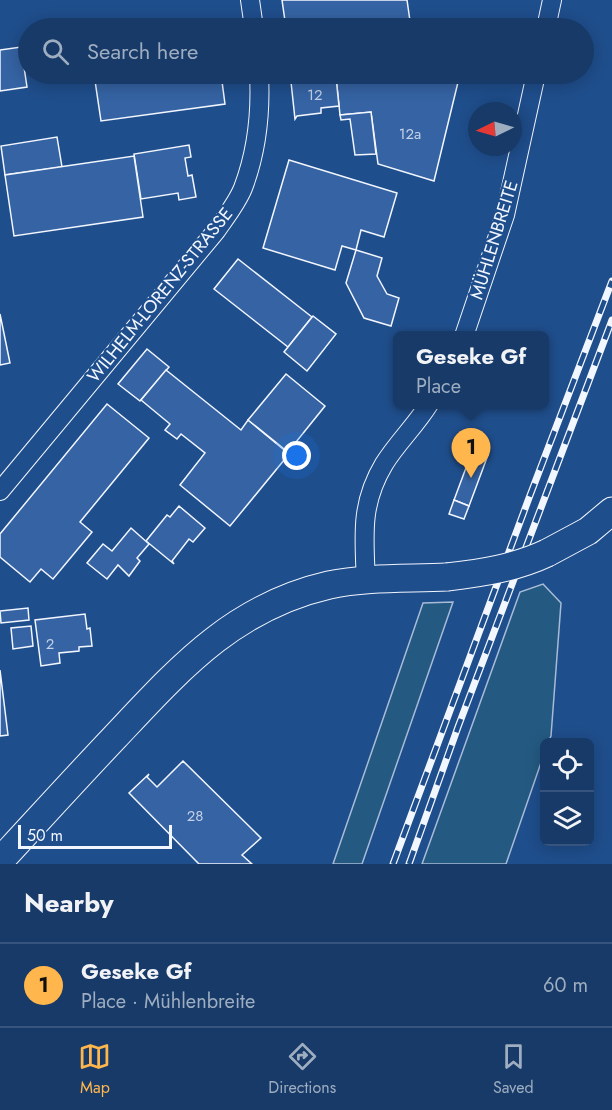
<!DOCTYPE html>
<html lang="en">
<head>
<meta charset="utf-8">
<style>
  body { margin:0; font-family:Jost,sans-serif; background:#20416f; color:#f1f3f6 }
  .controls { position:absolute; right:18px; bottom:18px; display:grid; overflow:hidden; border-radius:9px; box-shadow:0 3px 15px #0003 }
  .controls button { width:54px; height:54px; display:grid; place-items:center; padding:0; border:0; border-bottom:2px solid #36547d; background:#173a69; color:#f1f3f6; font:30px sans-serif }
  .compass { position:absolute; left:468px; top:102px; width:54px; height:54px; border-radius:50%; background:#173a69; box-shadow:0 3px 15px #0003; rotate:265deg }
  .scale { position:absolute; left:18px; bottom:15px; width:154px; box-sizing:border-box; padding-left:6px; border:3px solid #f2f6ff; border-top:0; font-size:16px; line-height:21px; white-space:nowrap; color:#f2f6ff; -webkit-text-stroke:4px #1f4e8c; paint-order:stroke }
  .you { position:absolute; left:297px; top:456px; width:21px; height:21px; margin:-15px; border:4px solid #fff; border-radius:50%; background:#1a73e8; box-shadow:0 0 0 9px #1a73e833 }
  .badge { display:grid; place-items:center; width:39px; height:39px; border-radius:50%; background:#ffb74d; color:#111; font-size:20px; font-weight:700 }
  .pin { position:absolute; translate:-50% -50px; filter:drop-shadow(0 2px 3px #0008) }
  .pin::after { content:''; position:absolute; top:32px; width:21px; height:18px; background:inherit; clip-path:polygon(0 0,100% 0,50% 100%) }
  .popup { position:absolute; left:393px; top:331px; width:156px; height:78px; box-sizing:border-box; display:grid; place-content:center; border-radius:9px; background:#173a69; filter:drop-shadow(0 2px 4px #0005); font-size:20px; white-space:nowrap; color:#9eadc0 }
  .popup b { font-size:22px; color:#f1f3f6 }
  .popup::after { content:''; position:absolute; left:50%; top:100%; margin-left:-12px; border:12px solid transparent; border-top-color:#173a69 }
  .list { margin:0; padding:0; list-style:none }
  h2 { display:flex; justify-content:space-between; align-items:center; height:78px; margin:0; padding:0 24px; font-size:26px }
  h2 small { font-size:20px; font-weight:400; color:#9eadc0 }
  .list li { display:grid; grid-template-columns:39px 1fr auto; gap:18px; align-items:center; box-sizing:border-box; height:84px; padding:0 24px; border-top:2px solid #36547d }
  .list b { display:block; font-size:22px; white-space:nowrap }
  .list p { margin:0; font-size:20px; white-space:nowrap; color:#9eadc0 }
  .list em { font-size:20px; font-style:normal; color:#9eadc0 }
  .icon { flex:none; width:33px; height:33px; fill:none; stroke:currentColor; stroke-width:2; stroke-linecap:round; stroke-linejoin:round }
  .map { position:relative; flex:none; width:612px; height:864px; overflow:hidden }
  .search { position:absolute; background:#173a69; box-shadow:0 3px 15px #0003; left:18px; right:18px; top:18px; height:66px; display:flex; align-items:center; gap:15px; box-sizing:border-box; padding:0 21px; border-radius:33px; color:#9eadc0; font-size:22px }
  .sheet { height:162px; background:#173a69 }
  nav { display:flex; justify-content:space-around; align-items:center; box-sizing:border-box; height:84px; border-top:2px solid #36547d; background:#173a69; font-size:16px; color:#9eadc0 }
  nav a { display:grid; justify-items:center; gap:3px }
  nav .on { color:#ffb74d }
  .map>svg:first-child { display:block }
</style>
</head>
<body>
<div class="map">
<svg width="612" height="864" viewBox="0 0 612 864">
  <rect width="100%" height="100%" fill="#1f4e8c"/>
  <!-- green -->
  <g fill="#245a82" stroke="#a8bbd7" stroke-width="1.5">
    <path d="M 543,584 L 561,603 L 551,736 L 548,742 L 544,742 L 544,754 L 506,864 L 422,864 L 520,592 Z"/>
    <path d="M 453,602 L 362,864 L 333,864 L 423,603 Z"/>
  </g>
  <!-- building -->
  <g fill="#3563a3" stroke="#f2f6ff" stroke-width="1.5">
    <path d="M 282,0 L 407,0 L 411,28 L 378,28 L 376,19 L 333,25 L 333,28 L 286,28 Z"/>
    <path d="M 21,47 L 27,87 L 0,91 L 0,50 Z"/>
    <path d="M 94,74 L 221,74 L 225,104 L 101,121 Z"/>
    <path d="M 357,74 L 460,74 L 434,181 L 378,164 L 371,112 L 340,115 L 336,76 Z"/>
    <path d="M 336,78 L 339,106 L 321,108 L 321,113 L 297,116 L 295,119 L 291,82 Z"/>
    <path d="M 371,112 L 376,154 L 355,155 L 350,119 L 341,120 L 340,115 Z"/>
    <path d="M 57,137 L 62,167 L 5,175 L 1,146 Z"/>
    <path d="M 189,145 L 191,157 L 185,158 L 188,176 L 192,175 L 196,197 L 179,200 L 178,193 L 141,199 L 134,154 Z"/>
    <path d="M 134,156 L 143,217 L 14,236 L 5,175 Z"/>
    <path d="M 289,160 L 397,193 L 384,237 L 361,230 L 356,250 L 342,246 L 335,270 L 263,248 Z"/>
    <path d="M 356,250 L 382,258 L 377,276 L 387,294 L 399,298 L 391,326 L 364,318 L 346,283 Z"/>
    <path d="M 238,259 L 312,317 L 288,347 L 214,289 Z"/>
    <path d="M 0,314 L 10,363 L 0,365 Z"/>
    <path d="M 313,316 L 336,334 L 307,371 L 284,352 Z"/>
    <path d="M 147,349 L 169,367 L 140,401 L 118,384 Z"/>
    <path d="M 166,370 L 241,430 L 248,420 L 289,454 L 230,526 L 180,485 L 205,453 L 181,434 L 177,439 L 165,430 L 170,424 L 141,400 Z"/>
    <path d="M 286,374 L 325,406 L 288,452 L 248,420 Z"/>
    <path d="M 107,404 L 149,438 L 80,522 L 92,532 L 53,579 L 41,569 L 30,582 L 0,557 L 0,534 Z"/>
    <path d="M 473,449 L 488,455 L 469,506 L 454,500 Z"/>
    <path d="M 454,500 L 469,506 L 464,519 L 449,514 Z"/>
    <path d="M 179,506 L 205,528 L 193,542 L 189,539 L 172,561 L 174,564 L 146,541 L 167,515 L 170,517 Z"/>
    <path d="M 131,528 L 149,544 L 137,558 L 140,561 L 129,576 L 118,565 L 107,579 L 87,563 L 103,544 L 112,551 Z"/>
    <path d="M 28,608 L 29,620 L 1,623 L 0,611 Z"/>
    <path d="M 85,614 L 87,629 L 90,628 L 92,646 L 79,647 L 79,651 L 59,653 L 60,663 L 41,666 L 35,620 Z"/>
    <path d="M 31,626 L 33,646 L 13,649 L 11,628 Z"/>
    <path d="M 0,670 L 8,735 L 0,736 Z"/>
    <path d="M 183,761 L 261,838 L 242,855 L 252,864 L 199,864 L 129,793 L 149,774 L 147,777 L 157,787 Z"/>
  </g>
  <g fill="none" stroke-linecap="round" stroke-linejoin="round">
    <defs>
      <g id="street">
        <path d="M 250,0 L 254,28"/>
        <path d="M 546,28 L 552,0"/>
        <path d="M 464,336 L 505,215 L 536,74"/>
        <path d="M 0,491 L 216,231 C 225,218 237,203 243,188 C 257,151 261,112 259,74"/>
        <path d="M 366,581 C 364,536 360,504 384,464 C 397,443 416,425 429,404"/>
      </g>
      <g id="secondary">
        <path d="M 547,553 L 588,531 L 612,511"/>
        <path d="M 0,861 C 38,820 76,778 115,737 C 179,669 233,607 329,585 C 367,577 408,579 447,577"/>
      </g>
    </defs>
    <!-- street casing -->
    <use href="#street" stroke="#f2f6ff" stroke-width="20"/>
    <!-- secondary casing -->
    <use href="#secondary" stroke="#f2f6ff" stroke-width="29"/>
    <!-- street -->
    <use href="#street" stroke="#1f4e8c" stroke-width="18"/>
    <!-- secondary -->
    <use href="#secondary" stroke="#1f4e8c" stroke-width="27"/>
    <defs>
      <g id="rail">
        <path d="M 393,864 L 529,498 L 612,281"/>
        <path d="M 409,864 L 458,727 L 612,320"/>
      </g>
    </defs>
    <!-- rail casing -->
    <use href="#rail" stroke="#f2f6ff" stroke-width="7"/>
    <!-- rail -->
    <use href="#rail" stroke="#1f4e8c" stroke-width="4.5" stroke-dasharray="14" stroke-linecap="butt"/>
    <defs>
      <path id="secondary-bridge" d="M 447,577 C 482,573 515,568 547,553"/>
    </defs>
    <!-- secondary-bridge casing -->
    <use href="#secondary-bridge" stroke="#f2f6ff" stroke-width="29" stroke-linecap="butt"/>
    <!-- secondary-bridge -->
    <use href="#secondary-bridge" stroke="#1f4e8c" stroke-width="27"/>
  </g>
  <g text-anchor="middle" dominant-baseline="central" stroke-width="4.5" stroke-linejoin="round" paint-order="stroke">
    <!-- number labels -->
    <g font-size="15" fill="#c3d1e8">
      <text x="315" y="95">12</text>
      <text x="410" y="134">12a</text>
      <text x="50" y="644">2</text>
      <text x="195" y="816">28</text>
    </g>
    <!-- street labels -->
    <g font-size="18" fill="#f2f6ff" stroke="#1f4e8c">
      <text transform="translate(494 240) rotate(-73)">MÜHLENBREITE</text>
      <text transform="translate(160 295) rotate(-51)">WILHELM-LORENZ-STRASSE</text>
    </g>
  </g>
</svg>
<div class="controls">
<button><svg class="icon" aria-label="locate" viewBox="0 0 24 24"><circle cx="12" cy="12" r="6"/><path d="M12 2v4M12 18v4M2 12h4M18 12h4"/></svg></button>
<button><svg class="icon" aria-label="layers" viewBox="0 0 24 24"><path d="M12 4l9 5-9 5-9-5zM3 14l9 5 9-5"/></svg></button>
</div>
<svg class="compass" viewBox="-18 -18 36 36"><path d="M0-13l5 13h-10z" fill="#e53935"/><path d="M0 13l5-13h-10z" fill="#9eadc0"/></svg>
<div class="scale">50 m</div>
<div class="you"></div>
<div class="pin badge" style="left:471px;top:478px">1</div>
<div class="popup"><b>Geseke Gf</b>Place</div>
<div class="search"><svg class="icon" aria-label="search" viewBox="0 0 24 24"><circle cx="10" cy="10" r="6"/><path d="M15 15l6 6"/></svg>Search here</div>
</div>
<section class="sheet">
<h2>Nearby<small></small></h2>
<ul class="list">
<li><span class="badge">1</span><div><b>Geseke Gf</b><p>Place · Mühlenbreite</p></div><em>60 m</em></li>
</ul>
</section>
<nav>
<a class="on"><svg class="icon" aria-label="map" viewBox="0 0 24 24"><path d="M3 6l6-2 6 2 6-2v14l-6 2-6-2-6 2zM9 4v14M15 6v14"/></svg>Map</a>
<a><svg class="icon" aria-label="directions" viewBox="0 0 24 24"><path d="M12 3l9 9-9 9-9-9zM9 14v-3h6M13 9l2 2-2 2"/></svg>Directions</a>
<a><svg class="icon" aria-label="saved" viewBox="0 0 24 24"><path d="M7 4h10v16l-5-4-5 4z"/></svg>Saved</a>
</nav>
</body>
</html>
